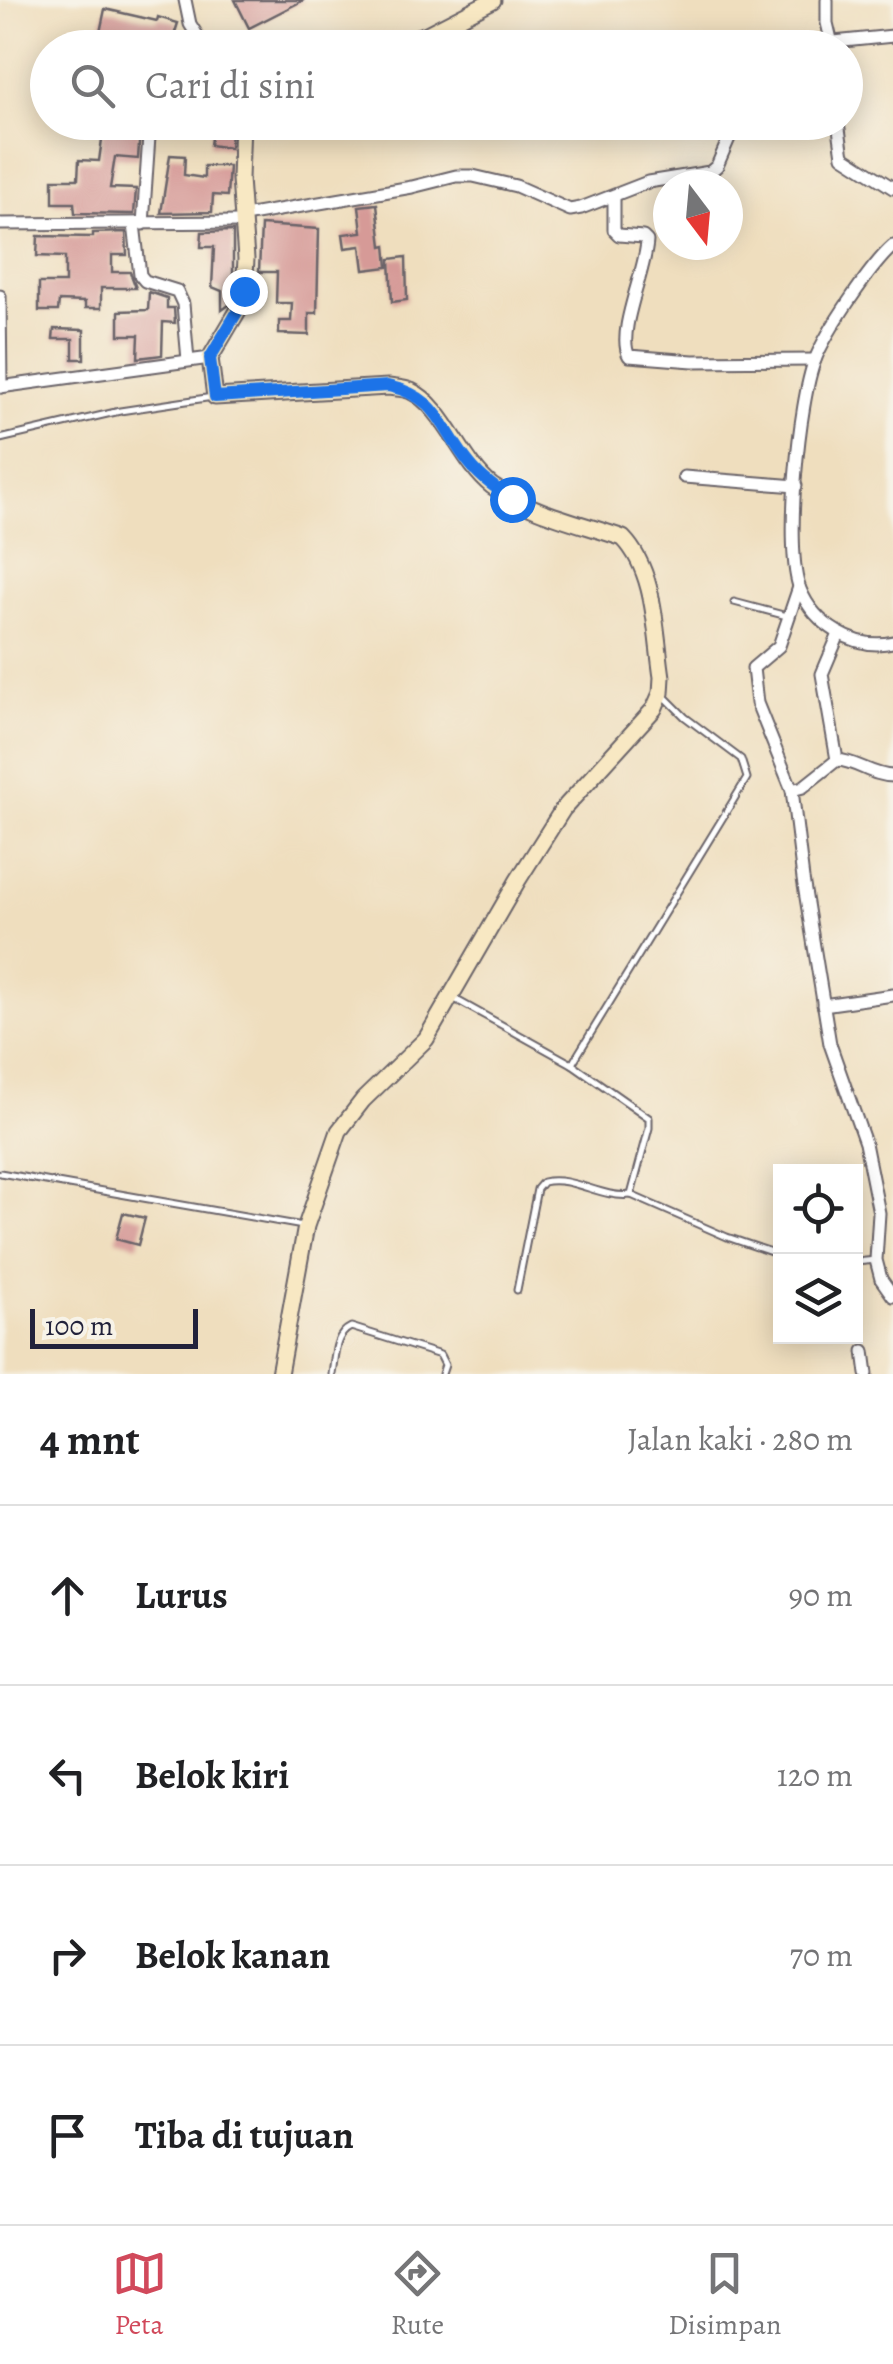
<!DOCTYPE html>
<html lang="id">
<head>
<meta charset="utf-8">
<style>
  body { margin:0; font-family:Alegreya,serif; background:#f2f2f2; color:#202124 }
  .controls { position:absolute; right:30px; bottom:30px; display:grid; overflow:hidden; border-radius:0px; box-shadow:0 5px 25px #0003 }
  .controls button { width:90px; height:90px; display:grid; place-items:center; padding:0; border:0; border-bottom:2px solid #e0e0e0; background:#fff; color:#202124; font:50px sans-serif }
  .compass { position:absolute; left:653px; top:170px; width:90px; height:90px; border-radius:50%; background:#fff; box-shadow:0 5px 25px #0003; rotate:164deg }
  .scale { position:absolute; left:30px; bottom:25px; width:168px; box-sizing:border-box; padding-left:10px; border:5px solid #22223b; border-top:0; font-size:28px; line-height:35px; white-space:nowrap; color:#22223b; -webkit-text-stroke:8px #f7f3e8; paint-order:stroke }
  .stop { position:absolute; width:30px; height:30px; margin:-22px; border:8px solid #1a73e8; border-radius:50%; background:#fff }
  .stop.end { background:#1a73e8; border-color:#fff; box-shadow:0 2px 10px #0008 }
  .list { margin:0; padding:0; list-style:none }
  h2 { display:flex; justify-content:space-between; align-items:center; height:130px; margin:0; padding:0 40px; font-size:42px }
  h2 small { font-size:32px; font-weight:400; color:#757577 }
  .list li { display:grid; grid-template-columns:65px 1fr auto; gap:30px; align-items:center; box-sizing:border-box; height:180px; padding:0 40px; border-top:2px solid #e0e0e0 }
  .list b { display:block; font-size:38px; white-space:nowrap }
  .list em { font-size:32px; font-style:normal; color:#757577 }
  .icon { flex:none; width:55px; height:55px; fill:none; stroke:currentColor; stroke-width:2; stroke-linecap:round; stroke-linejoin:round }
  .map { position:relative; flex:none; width:893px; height:1374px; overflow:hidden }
  .search { position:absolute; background:#fff; box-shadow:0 5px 25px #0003; left:30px; right:30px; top:30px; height:110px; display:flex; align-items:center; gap:25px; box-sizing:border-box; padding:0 35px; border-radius:55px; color:#757577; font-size:38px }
  .sheet { height:850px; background:#fff }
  nav { display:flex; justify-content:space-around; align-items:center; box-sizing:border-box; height:140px; border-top:2px solid #e0e0e0; background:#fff; font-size:28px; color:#757577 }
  nav a { display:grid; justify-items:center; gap:5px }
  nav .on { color:#d1495b }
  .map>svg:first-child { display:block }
</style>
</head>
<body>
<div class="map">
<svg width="893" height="1374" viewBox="0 0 893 1374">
  <rect width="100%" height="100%" fill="#f7f3e8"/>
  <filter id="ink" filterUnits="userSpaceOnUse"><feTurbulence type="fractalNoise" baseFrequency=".01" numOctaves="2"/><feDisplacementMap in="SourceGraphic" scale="20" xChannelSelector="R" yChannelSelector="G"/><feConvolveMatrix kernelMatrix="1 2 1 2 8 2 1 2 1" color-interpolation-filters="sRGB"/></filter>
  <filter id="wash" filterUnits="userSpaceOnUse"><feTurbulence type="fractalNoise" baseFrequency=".0048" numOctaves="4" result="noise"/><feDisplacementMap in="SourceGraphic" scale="40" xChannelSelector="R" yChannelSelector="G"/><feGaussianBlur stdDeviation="2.25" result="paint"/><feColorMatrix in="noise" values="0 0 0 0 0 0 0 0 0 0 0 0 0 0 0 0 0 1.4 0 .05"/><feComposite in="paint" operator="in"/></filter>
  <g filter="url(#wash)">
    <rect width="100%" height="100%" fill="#efdebe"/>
    <g id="blocks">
      <!-- building -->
      <g fill="#d69a97">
        <path d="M 235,0 L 304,0 L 249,28 Z"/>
        <path d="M 105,9 L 157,21 L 158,17 L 178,23 L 170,48 L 124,48 L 98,42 Z"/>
        <path d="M 213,124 L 231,126 L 230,148 L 210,145 Z"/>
        <path d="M 104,125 L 140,129 L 138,159 L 115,157 L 110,188 L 136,189 L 134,214 L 75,213 L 74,203 L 53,203 L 53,179 L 78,179 L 79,160 L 99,161 Z"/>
        <path d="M 170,155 L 185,156 L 184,175 L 204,178 L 204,166 L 229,166 L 227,196 L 213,195 L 212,212 L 161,213 Z"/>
        <path d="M 377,204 L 382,246 L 386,245 L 388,267 L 364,270 L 361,246 L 345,248 L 343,234 L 362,232 L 359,206 Z"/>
        <path d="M 261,225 L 319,229 L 317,313 L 309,313 L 309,335 L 279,334 L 279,321 L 291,321 L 292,303 L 276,303 L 277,272 L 259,272 Z"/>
        <path d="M 233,231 L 233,289 L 229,305 L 222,310 L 222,291 L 212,287 L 214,247 L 201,247 L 202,232 Z"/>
        <path d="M 126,232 L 127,255 L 112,255 L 112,272 L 130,272 L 136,288 L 101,288 L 101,308 L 85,308 L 85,302 L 59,301 L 58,311 L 39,311 L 39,283 L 65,283 L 65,257 L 37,256 L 38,236 L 93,237 L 93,233 Z"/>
        <path d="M 406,257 L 407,300 L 392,302 L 390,259 Z"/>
        <path d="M 149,292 L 167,298 L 167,308 L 174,308 L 175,323 L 163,322 L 162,355 L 138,358 L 139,335 L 119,335 L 119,311 L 148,310 Z"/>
        <path d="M 54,329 L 84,330 L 84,359 L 73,359 L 73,339 L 53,339 Z"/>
        <path d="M 123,1213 L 145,1218 L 138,1245 L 116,1239 Z"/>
      </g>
    </g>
  </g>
  <g filter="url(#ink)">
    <use href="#blocks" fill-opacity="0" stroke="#6a6469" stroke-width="2.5"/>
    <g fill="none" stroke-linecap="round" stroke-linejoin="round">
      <defs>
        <g id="lane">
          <path d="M 0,439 L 120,411 L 213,397"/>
          <path d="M 734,602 L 787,616"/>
          <path d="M 453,998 L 572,1064"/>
          <path d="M 0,1173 L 303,1226"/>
          <path d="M 631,1195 L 727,1237 L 780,1255"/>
          <path d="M 856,1262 L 876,1260"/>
          <path d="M 517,1290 L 537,1189 L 543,1182 C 572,1175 601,1199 631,1195 L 649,1128 L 649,1118 L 572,1064 L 747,778 L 741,759 L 685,717 L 664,696"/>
          <path d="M 332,1374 C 335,1357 334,1335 351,1327 L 440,1355 L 445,1365 L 442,1374"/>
        </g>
        <g id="street">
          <path d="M 185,0 L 190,24 L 205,48"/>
          <path d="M 827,0 L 827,23 L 833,48"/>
          <path d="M 775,48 L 893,36"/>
          <path d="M 838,122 L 843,156 L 893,188"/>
          <path d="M 614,197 L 614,230 L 619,235 L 643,237 L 647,241 C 646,271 616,332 629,356 L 693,361 L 815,360"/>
          <path d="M 244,216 L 412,187 L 456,176 L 473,176 L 516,186 L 570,210 L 581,208 L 648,182 L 710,172 L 717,166 L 736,122"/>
          <path d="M 0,224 L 244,222"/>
          <path d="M 134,224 L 140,275 L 145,281 L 177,291 L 183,304 L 188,360"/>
          <path d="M 143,224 L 150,122"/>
          <path d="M 893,246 C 871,265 826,332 815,360 C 799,400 784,550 800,589 C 814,624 855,651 893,642"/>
          <path d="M 0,296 L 1,387"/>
          <path d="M 0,387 L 210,358"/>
          <path d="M 684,477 L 796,486"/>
          <path d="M 799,587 L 779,646 L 753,668 L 757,703 L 792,790 L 803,879 L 830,1044 L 865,1143 L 879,1213 L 876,1260 L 881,1279 L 893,1296"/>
          <path d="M 837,760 C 857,761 872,776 893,776"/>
          <path d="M 792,790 L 803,787 L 837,760 L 822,674 L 839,634"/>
          <path d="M 823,1005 L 893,995"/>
          <path d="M 864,1351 L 867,1374"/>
        </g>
        <g id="secondary">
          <path d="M 381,48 L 427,34 L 493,0"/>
          <path d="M 242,122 L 240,179 L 246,259 L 244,291 L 239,309 L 210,358 L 215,397 L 388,387 C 395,388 405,388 411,391 C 444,406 461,462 492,486 C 529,512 580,523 623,538 C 656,572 655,632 662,677 L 661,693 L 654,709 L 563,809 L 518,880 L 426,1039 L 363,1100 L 339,1131 L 306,1226 L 279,1374"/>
        </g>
      </defs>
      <!-- lane casing -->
      <use href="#lane" stroke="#6a6469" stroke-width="9"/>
      <!-- street casing -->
      <use href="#street" stroke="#6a6469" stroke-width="15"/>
      <!-- secondary casing -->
      <use href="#secondary" stroke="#6a6469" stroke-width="19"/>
      <!-- lane -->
      <use href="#lane" stroke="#fff" stroke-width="5"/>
      <!-- street -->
      <use href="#street" stroke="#fff" stroke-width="11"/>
      <!-- secondary -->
      <use href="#secondary" stroke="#f8e8c3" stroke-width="15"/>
    </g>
  </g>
  <g fill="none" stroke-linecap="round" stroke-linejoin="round" filter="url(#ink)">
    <!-- route -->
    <path stroke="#1a73e8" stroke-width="12" d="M 244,291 L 239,309 L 210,358 L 215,397 L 388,386 C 440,397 440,428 470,464 C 482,479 497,489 512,499"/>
  </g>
</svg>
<div class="controls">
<button><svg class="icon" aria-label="locate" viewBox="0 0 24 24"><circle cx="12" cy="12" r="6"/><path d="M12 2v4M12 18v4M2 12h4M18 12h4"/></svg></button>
<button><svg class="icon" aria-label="layers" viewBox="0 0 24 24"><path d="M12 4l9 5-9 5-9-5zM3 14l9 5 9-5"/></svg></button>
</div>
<svg class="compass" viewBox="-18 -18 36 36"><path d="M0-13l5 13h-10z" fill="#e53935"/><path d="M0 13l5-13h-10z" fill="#757577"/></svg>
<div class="scale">100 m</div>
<div class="stop" style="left:512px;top:499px"></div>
<div class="stop end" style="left:244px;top:291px"></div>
<div class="search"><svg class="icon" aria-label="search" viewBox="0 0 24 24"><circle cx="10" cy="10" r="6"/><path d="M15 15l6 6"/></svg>Cari di sini</div>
</div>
<section class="sheet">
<h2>4 mnt<small>Jalan kaki · 280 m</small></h2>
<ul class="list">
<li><svg class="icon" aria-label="ahead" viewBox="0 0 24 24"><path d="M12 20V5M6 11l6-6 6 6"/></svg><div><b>Lurus</b></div><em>90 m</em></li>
<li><svg class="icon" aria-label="left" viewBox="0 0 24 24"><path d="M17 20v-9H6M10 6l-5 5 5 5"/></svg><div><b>Belok kiri</b></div><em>120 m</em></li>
<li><svg class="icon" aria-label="right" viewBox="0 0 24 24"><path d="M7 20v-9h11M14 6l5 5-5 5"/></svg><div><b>Belok kanan</b></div><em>70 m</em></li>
<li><svg class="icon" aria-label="arrive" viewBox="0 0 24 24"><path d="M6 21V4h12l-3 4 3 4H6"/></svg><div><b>Tiba di tujuan</b></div></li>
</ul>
</section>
<nav>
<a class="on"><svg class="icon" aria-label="map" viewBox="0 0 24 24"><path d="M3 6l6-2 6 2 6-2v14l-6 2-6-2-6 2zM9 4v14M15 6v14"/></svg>Peta</a>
<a><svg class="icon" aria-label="directions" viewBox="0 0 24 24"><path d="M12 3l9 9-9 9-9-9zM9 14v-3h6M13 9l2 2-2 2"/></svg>Rute</a>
<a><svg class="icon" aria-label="saved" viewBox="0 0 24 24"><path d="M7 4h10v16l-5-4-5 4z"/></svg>Disimpan</a>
</nav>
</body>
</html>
